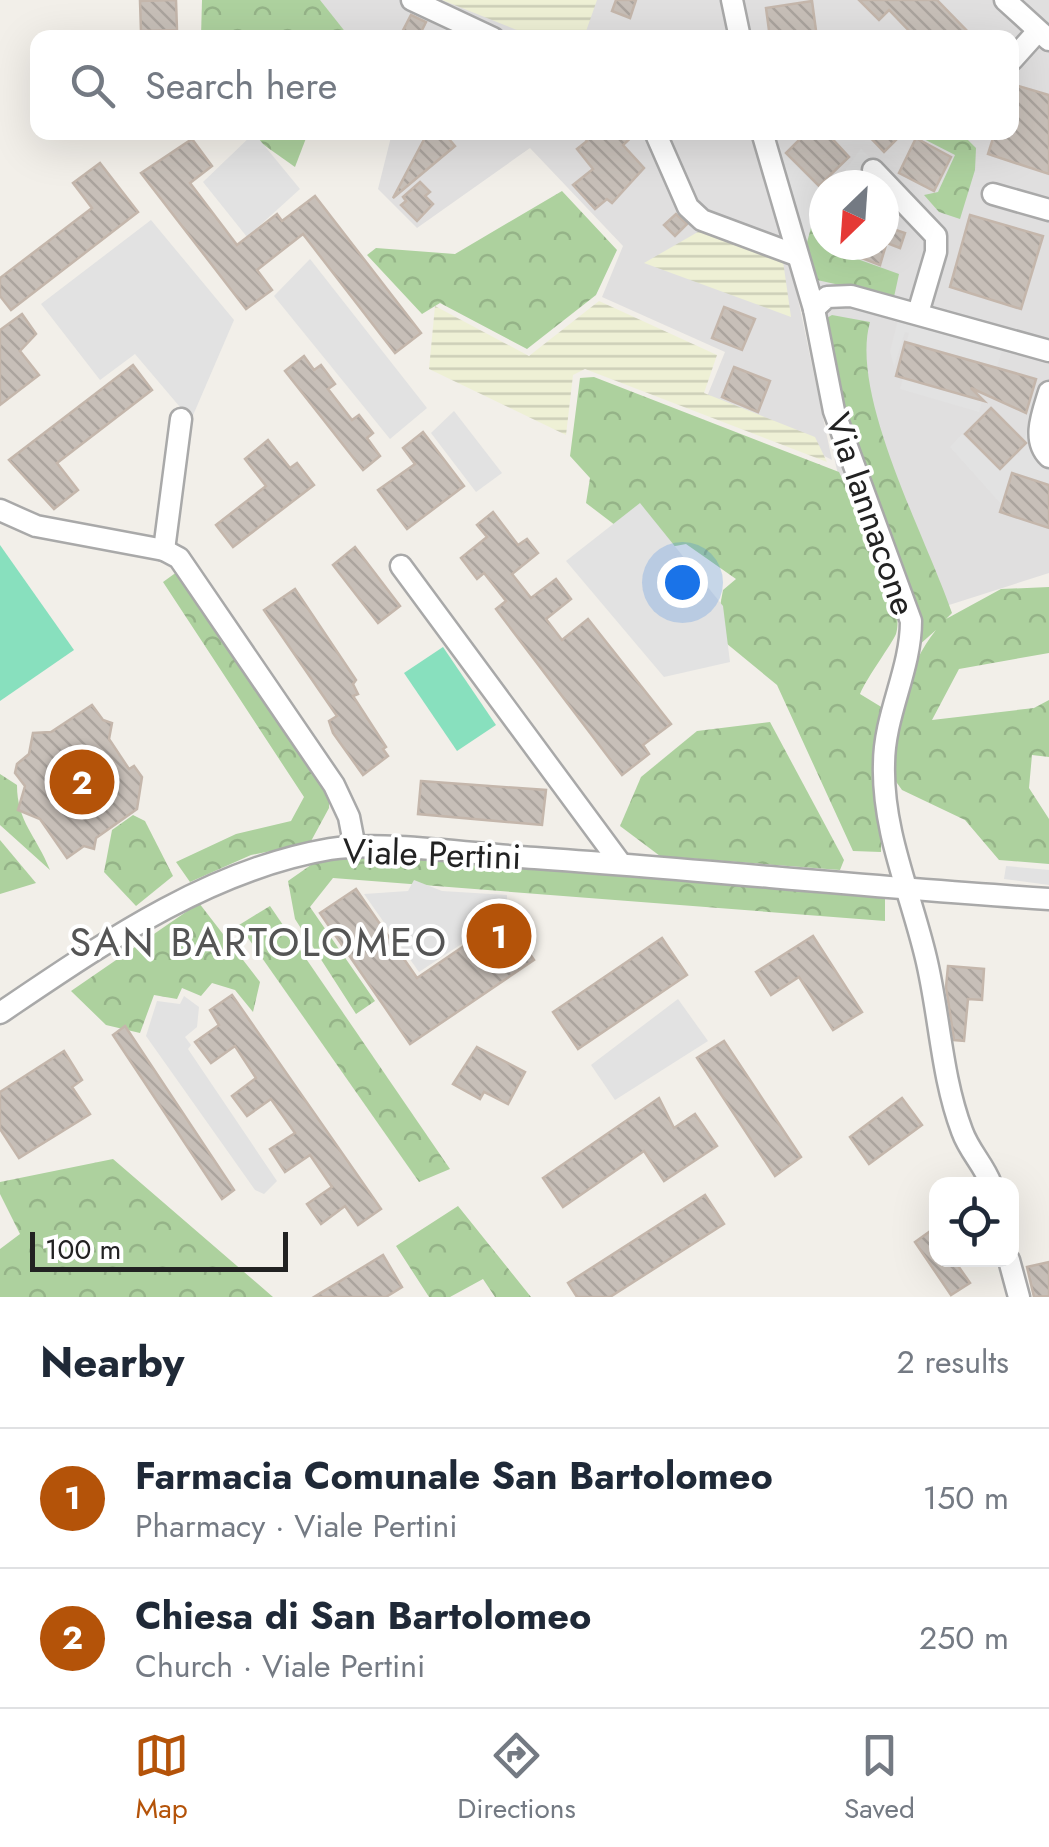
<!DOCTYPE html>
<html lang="en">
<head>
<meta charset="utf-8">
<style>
  body { margin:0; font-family:Jost,sans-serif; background:#f2f2f3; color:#1f2937 }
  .controls { position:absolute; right:30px; bottom:30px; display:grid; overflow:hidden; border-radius:20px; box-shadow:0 10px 40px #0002 }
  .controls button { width:90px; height:90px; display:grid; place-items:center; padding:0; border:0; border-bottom:2px solid #e0e1e3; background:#fff; color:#1f2937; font:50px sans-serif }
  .compass { position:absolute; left:809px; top:170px; width:90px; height:90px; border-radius:50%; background:#fff; box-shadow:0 10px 40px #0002; rotate:205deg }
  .scale { position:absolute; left:30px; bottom:25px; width:258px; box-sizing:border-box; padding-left:10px; border:5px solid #222; border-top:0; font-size:28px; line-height:35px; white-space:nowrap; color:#222; -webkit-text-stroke:8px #fff; paint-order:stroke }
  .you { position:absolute; left:682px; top:582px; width:35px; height:35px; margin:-25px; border:8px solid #fff; border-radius:50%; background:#1a73e8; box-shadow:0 0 0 15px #1a73e833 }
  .badge { display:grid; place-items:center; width:65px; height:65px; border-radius:50%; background:#b45309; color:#fff; font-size:32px; font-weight:700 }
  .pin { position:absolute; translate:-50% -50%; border:5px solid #fff; box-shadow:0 2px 10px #0006 }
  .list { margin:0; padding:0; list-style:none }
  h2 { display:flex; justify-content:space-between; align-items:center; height:130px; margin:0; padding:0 40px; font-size:42px }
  h2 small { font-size:32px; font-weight:400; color:#747a83 }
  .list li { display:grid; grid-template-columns:65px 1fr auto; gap:30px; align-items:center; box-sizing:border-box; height:140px; padding:0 40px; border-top:2px solid #e0e1e3 }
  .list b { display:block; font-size:38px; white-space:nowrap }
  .list p { margin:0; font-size:32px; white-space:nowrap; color:#747a83 }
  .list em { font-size:32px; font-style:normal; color:#747a83 }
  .icon { flex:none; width:55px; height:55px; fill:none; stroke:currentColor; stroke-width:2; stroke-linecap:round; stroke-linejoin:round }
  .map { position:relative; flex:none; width:1049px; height:1297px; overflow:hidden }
  .search { position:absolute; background:#fff; box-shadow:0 10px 40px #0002; left:30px; right:30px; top:30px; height:110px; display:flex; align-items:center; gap:25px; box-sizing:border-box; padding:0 35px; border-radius:20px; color:#747a83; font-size:38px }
  .sheet { height:410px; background:#fff }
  nav { display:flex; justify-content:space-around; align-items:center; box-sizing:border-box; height:140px; border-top:2px solid #e0e1e3; background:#fff; font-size:28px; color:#747a83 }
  nav a { display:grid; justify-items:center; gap:5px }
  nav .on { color:#b45309 }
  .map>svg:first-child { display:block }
</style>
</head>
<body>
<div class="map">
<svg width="1049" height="1297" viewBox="0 0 1049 1297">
  <defs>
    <pattern id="farmland-rules" width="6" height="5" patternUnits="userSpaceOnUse" patternTransform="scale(2.5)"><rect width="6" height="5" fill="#eef0d5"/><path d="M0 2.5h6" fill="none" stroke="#ccceb7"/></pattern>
    <pattern id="forest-crowns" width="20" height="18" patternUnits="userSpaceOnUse" patternTransform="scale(2.5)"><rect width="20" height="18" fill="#add19e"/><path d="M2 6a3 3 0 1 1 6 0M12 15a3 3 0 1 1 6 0" fill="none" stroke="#95b388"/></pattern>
    <pattern id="building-back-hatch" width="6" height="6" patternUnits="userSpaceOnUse" patternTransform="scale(2.5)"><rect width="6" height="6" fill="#c7bfb8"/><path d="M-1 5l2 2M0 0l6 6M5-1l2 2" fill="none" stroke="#aba49e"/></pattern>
  </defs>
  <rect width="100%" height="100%" fill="#f2efe9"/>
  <!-- residential -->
  <g fill="#e0dfdf" fill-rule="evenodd">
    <path d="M 308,0 L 735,0 L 743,38 L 304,38 Z"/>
    <path d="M 741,0 L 1049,0 L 1049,573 L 877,628 L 836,466 L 768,133 L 1012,132 L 1012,38 L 749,37 ZM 824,185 L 884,185 L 884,245 L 824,245 Z"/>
    <path d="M 392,133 L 763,133 L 832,460 L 794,440 L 704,404 L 725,352 L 602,297 L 623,246 L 530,148 L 417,228 L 378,189 Z"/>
  </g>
  <!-- farmland -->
  <g fill="url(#farmland-rules)">
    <path d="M 442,0 L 597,0 L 584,37 L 537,38 Z"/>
    <path d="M 703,229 L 783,261 L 791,317 L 644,263 Z"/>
    <path d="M 599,301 L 717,355 L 704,393 L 815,437 L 827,462 L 585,369 L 573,375 L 566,435 L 429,369 L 435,306 L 529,356 Z"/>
  </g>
  <!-- forest -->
  <g fill="url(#forest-crowns)">
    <path d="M 202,0 L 320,0 L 347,34 L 345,38 L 201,37 Z"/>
    <path d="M 247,133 L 308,133 L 295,167 Z"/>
    <path d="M 912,133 L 961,133 L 976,148 L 975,170 L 960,219 L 939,212 L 924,195 L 938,192 L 955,155 Z"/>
    <path d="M 562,191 L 617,250 L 596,295 L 527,349 L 440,303 L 422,314 L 367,255 L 376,248 L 455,254 Z"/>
    <path d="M 810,223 L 824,224 L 824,245 L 851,245 L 849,256 L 899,274 L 894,297 L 817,280 L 807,274 L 803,254 Z"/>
    <path d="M 832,315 L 870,322 C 849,395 927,539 952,613 L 946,619 L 1001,589 L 1049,587 L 1049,653 L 959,669 L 932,720 L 1034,708 L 1049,700 L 1049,757 L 1032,755 L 1029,788 L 1049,819 L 1049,864 L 999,860 L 965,820 L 902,790 L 892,776 C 895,726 904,669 936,630 L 918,646 L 854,468 L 825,319 Z"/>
    <path d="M 594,377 L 839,472 C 856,508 907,596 896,634 C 893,642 866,679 860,694 L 883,708 L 881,852 L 853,851 L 777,685 L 715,634 L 723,590 L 736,579 L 686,544 L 649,551 L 586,503 L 590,478 L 570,456 L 580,378 Z"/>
    <path d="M 181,569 L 329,793 L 329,808 L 310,843 L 251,855 L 190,882 L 176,862 L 236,834 L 291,821 L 304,797 L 163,582 Z"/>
    <path d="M 770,722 L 844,860 L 840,870 L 660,856 L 620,826 L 641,777 L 697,731 Z"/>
    <path d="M 0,774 L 17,785 C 17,822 36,835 50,870 L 0,825 Z"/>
    <path d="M 133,815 L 145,821 L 173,876 L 136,906 L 104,872 L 112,830 Z"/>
    <path d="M 0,840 L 36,883 L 0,894 Z"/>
    <path d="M 370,856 L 885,892 L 885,921 L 333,878 L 310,907 L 375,1001 L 356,1014 L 295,919 L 288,881 L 318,860 Z"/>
    <path d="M 199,903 L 260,982 L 253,1012 L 235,990 L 212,983 L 201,996 L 182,988 L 177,999 L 154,995 L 140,1033 L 106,1025 L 71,991 Z"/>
    <path d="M 270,906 L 450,1169 L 419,1182 L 239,925 Z"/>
    <path d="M 113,1159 L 273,1297 L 0,1297 L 0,1249 L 20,1234 L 0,1194 L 0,1182 Z"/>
    <path d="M 458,1206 L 531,1297 L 495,1297 L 483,1279 L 450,1297 L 429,1297 L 396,1246 Z"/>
  </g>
  <!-- pitch -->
  <g fill="#88e0be">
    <path d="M 0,545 L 74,650 L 0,701 Z"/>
    <path d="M 443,647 L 496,725 L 457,751 L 404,673 Z"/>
  </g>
  <!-- parking -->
  <g fill="#e2e2e2">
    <path d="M 254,133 L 300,189 L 247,237 L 203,182 Z"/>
    <path d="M 777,144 L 824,192 L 810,205 L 814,217 L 804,253 L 772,149 Z"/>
    <path d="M 861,148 L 907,197 L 898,205 L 884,206 L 884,185 L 863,185 L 852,174 L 841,176 Z"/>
    <path d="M 151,220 L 234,320 L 191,420 L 135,354 L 100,380 L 41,304 Z"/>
    <path d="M 310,259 L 427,408 L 390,439 L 274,296 Z"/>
    <path d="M 898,320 L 1002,350 L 997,367 L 907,341 L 909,333 L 905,332 L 894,367 L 890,352 Z"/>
    <path d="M 903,378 L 982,401 L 979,412 L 900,389 Z"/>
    <path d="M 1038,395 L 1049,398 L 1049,484 L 1013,472 L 1001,504 L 950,447 L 962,434 L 997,468 L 1014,452 L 1019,456 Z"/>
    <path d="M 454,411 L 502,473 L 476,492 L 431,433 Z"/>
    <path d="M 640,503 L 723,606 L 730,662 L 664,677 L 566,561 Z"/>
    <path d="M 1006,866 L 1049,870 L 1049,885 L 1004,879 Z"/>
    <path d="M 414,880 L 442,891 L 507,895 L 507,914 L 419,972 L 364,894 L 408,891 Z"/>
    <path d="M 184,996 L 199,1007 L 197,1027 L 185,1037 L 191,1045 L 188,1049 L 277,1181 L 264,1194 L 255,1190 L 146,1036 L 157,1001 L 180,1004 Z"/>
    <path d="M 678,999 L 708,1041 L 615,1100 L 591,1065 Z"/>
  </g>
  <!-- building -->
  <g fill="url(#building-back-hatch)" stroke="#c4b6ab" stroke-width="2.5">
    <path d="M 176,0 L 177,30 L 141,31 L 140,1 Z"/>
    <path d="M 616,0 L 636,0 L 630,18 L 612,11 Z"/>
    <path d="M 859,0 L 937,0 L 974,38 L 916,38 L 889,10 L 879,20 Z"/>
    <path d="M 812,1 L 817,38 L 770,38 L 766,8 Z"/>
    <path d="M 411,15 L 426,22 L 418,38 L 399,38 Z"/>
    <path d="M 1012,84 L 1049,95 L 1049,174 L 988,154 L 995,132 L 1012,132 Z"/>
    <path d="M 428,132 L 443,132 L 455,146 L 393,198 Z"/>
    <path d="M 580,132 L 637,132 L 623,145 L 644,168 L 612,203 L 607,199 L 595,209 L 573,185 L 593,169 L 577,149 L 587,141 Z"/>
    <path d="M 807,132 L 826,132 L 849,157 L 819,186 L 786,153 Z"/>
    <path d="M 865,132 L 904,132 L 884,152 Z"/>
    <path d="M 916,138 L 951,157 L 934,191 L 899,173 Z"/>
    <path d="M 192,139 L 212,166 L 190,183 L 237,245 L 277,214 L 282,221 L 315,196 L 421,333 L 395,353 L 303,234 L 257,270 L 272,290 L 246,309 L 141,173 Z"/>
    <path d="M 100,163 L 138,212 L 11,310 L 0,296 L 0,278 L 92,208 L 73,183 Z"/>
    <path d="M 420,182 L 430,192 L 425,196 L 433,204 L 417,221 L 401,205 L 406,201 L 403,197 Z"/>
    <path d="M 676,214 L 687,224 L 675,236 L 664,225 Z"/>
    <path d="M 970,215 L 1043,236 L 1021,309 L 950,287 Z"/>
    <path d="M 884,226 L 905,233 L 900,248 L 884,242 Z"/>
    <path d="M 828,245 L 886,245 L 880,265 Z"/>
    <path d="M 724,307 L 755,319 L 742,350 L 712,338 Z"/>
    <path d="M 22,314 L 36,334 L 20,351 L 39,375 L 0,405 L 0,330 Z"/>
    <path d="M 905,342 L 1036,379 L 1026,413 L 971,388 L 984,401 L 896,376 Z"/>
    <path d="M 304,356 L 314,370 L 321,365 L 335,384 L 328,389 L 352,420 L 359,415 L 373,433 L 367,438 L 380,456 L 363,470 L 285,371 Z"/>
    <path d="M 133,365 L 152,390 L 57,463 L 78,490 L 54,509 L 9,460 Z"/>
    <path d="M 734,367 L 770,381 L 758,412 L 722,397 Z"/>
    <path d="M 991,408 L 1026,443 L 1000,469 L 965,434 Z"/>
    <path d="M 423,432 L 464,486 L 407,529 L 378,490 L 415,464 L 403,448 Z"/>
    <path d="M 268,440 L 290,468 L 297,463 L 314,485 L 233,547 L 216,525 L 266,486 L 245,459 Z"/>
    <path d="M 1012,473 L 1049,485 L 1049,528 L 1000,512 Z"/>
    <path d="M 493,512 L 518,545 L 527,539 L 538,553 L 512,574 L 531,598 L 556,579 L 571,599 L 546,619 L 562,640 L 588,619 L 671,724 L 643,745 L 649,754 L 622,775 L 496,609 L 506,601 L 484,573 L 477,579 L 461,558 L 487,537 L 477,525 Z"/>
    <path d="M 355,547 L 400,606 L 378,623 L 333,565 Z"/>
    <path d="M 295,589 L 356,680 L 353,684 L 358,694 L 353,696 L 386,747 L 383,749 L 388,756 L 363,775 L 333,733 L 329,721 L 337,716 L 264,610 Z"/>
    <path d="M 92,705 L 103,720 L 112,723 L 109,739 L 129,769 L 134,766 L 142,777 L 137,809 L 96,838 L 94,849 L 84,846 L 67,858 L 40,819 L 18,810 L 25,786 L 15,773 L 17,764 L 29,754 L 33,733 L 51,732 Z"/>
    <path d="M 421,781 L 546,790 L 542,825 L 418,814 Z"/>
    <path d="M 356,889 L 417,978 L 505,918 L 534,960 L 410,1044 L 320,913 Z"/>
    <path d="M 813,936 L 862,1012 L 833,1030 L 799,977 L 771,995 L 756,972 Z"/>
    <path d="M 662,938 L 687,975 L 578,1049 L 553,1012 Z"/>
    <path d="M 948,966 L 984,969 L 982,1000 L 968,999 L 964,1041 L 954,1040 L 946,987 Z"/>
    <path d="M 232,995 L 381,1209 L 358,1225 L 345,1206 L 321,1224 L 307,1204 L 332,1187 L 310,1155 L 285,1172 L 270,1149 L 295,1133 L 271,1099 L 247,1116 L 232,1096 L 256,1078 L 235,1046 L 211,1063 L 195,1042 L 219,1025 L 210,1010 Z"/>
    <path d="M 125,1026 L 234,1190 L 222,1199 L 113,1035 Z"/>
    <path d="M 724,1041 L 801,1157 L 775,1176 L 697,1058 Z"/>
    <path d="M 477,1047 L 525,1072 L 508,1104 L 484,1092 L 480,1099 L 453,1084 Z"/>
    <path d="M 64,1051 L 82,1080 L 72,1087 L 90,1114 L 19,1158 L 0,1129 L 0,1092 Z"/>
    <path d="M 659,1098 L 674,1128 L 695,1114 L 717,1146 L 664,1181 L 644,1151 L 563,1207 L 543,1178 Z"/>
    <path d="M 902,1098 L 922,1125 L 869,1164 L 850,1137 Z"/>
    <path d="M 705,1195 L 724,1224 L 610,1297 L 577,1297 L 568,1283 Z"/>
    <path d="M 936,1227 L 936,1260 L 954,1260 L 970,1283 L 951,1295 L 915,1242 Z"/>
    <path d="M 383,1255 L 402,1287 L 386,1297 L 314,1297 Z"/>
    <path d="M 1049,1262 L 1049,1296 L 1034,1297 L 1027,1267 Z"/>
  </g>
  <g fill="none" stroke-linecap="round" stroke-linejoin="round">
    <defs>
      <g id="minor">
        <path d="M 412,0 L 493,38"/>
        <path d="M 732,0 L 740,38"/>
        <path d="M 1005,0 L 1049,40"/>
        <path d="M 1012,60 L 1038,31"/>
        <path d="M 655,132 L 688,207 L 702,220 L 796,255"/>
        <path d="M 762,132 L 814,309 L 834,411 L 911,621 C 911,670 884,715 884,764 C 882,831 911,894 926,958 C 940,1016 941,1075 962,1131 C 969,1151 984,1165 991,1184"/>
        <path d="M 873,170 L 936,236 L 936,252 L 918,313"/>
        <path d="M 993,194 L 1049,210"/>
        <path d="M 814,309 L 827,297 L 851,296 L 1049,351"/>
        <path d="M 1049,392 C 1043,412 1031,440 1049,457"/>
        <path d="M 0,510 L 36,526 L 164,550 L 179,558 L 334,785 L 349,817 L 355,848"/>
        <path d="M 164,550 L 181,419"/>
        <path d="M 401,566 L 621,864"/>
        <path d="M 0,1013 C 101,945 207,870 330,849 C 383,840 479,855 535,858 C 706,870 877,888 1049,899"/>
        <path d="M 1009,1260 L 1019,1297"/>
      </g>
    </defs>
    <!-- minor casing -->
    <use href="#minor" stroke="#a9a9a9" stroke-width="25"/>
    <!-- minor -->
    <use href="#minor" stroke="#fff" stroke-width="20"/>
  </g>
  <g text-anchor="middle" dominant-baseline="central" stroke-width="8" stroke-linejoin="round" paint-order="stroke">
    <!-- street labels -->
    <g font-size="35" fill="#222" stroke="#fff">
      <text transform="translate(871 514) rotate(71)">Via Iannacone</text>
      <text transform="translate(432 854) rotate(2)">Viale Pertini</text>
    </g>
    <!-- quarter labels -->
    <g font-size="40" letter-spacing="2.5" fill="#555" stroke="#fff">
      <text x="259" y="942">SAN BARTOLOMEO</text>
    </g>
  </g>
</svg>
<div class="controls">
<button><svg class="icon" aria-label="locate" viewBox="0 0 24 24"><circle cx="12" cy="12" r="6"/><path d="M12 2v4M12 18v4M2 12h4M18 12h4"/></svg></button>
</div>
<svg class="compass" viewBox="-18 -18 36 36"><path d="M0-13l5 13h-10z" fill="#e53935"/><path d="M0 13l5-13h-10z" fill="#747a83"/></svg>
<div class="scale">100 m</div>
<div class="you"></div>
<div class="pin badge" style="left:499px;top:936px">1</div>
<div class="pin badge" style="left:82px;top:782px">2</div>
<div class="search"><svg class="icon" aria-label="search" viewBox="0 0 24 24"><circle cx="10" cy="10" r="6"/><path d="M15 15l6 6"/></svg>Search here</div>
</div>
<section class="sheet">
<h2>Nearby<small>2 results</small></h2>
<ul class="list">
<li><span class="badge">1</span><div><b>Farmacia Comunale San Bartolomeo</b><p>Pharmacy · Viale Pertini</p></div><em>150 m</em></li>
<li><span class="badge">2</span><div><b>Chiesa di San Bartolomeo</b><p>Church · Viale Pertini</p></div><em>250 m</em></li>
</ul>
</section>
<nav>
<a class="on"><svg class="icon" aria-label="map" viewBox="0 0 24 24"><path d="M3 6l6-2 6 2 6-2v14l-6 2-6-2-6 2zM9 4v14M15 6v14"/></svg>Map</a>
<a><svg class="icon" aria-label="directions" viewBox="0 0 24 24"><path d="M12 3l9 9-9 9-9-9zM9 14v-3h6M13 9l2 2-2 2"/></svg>Directions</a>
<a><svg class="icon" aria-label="saved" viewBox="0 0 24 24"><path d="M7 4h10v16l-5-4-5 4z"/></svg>Saved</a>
</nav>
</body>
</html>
